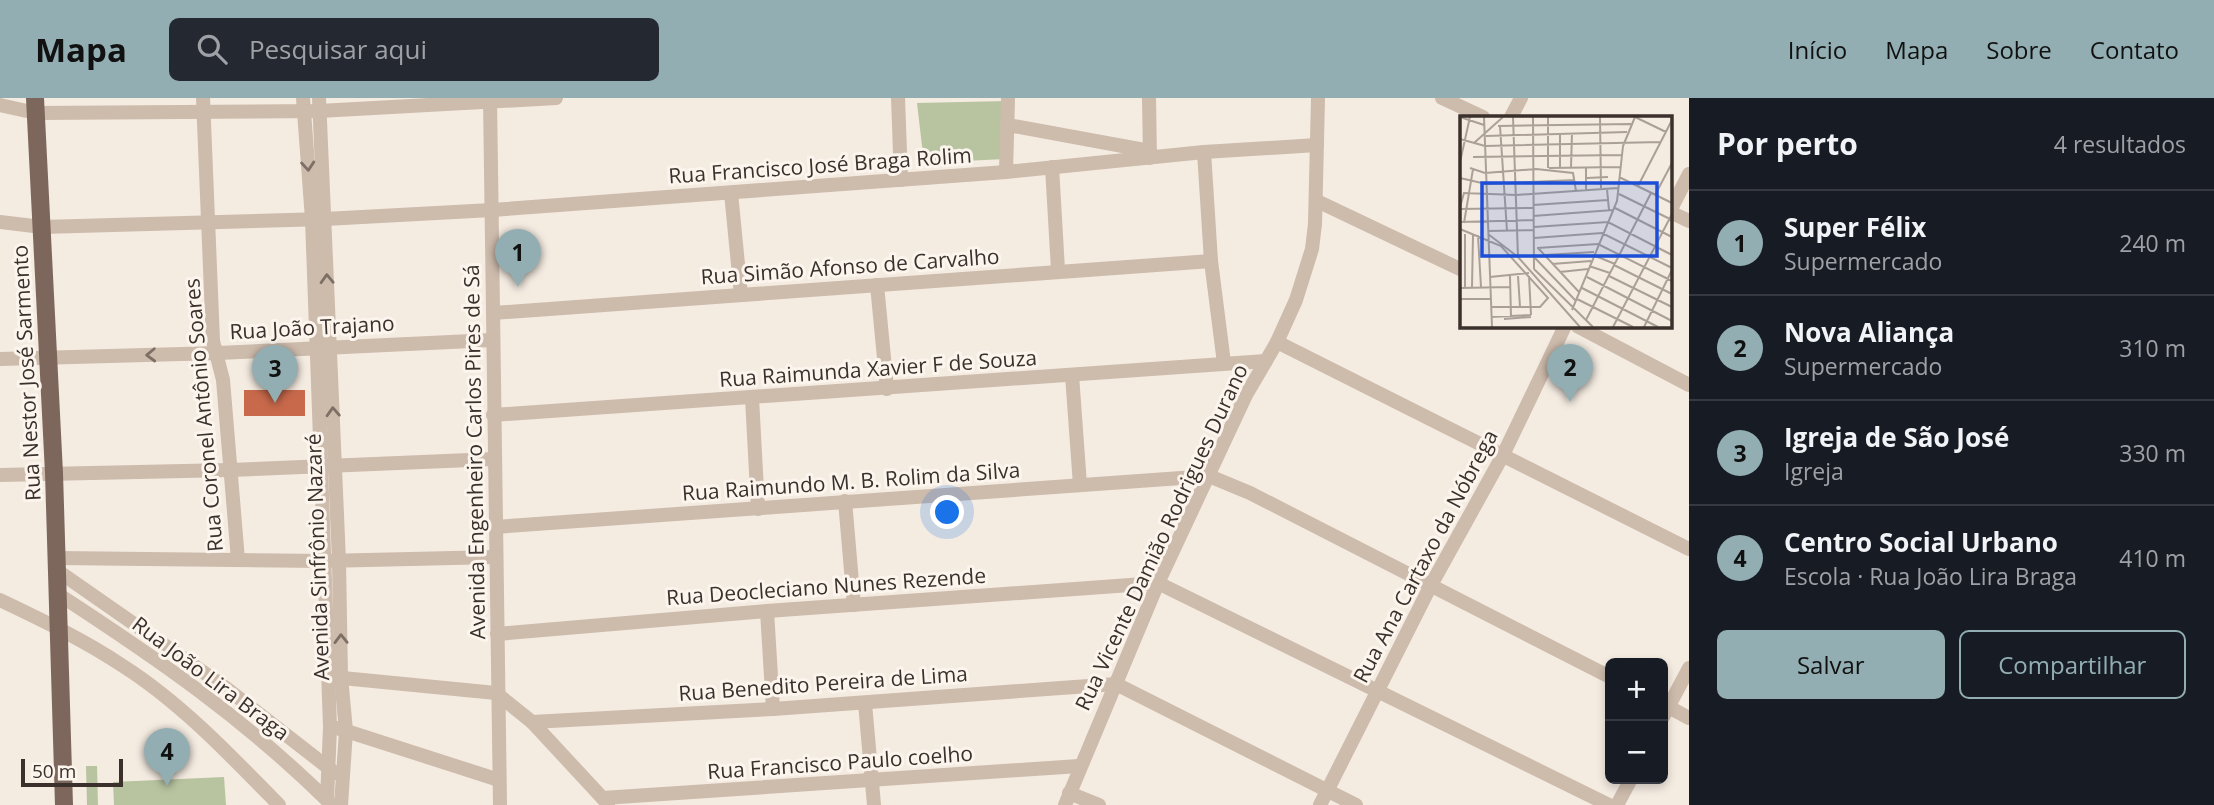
<!DOCTYPE html>
<html lang="pt">
<head>
<meta charset="utf-8">
<style>
  body { margin:0; font-family:"Open Sans",sans-serif; background:#242831; color:#f1f3f6 }
  .controls { position:absolute; right:21px; bottom:21px; display:grid; overflow:hidden; border-radius:10px; box-shadow:0 4px 10px #0003 }
  .controls button { width:63px; height:63px; display:grid; place-items:center; padding:0; border:0; border-bottom:2px solid #363941; background:#171b24; color:#f1f3f6; font:35px sans-serif }
  .scale { position:absolute; left:21px; bottom:18px; width:102px; box-sizing:border-box; padding-left:7px; border:4px solid #3b302b; border-top:0; font-size:19px; line-height:24px; white-space:nowrap; color:#3b302b; -webkit-text-stroke:5px #fbf5ee; paint-order:stroke }
  .you { position:absolute; left:948px; top:415px; width:24px; height:24px; margin:-18px; border:5px solid #fff; border-radius:50%; background:#1a73e8; box-shadow:0 0 0 10px #1a73e833 }
  .badge { display:grid; place-items:center; width:46px; height:46px; border-radius:50%; background:#92aeb2; color:#111; font-size:23px; font-weight:700 }
  .pin { position:absolute; translate:-50% -58px; filter:drop-shadow(0 2px 4px #0008) }
  .pin::after { content:''; position:absolute; top:37px; width:24px; height:21px; background:inherit; clip-path:polygon(0 0,100% 0,50% 100%) }
  .list { margin:0; padding:0; list-style:none }
  h2 { display:flex; justify-content:space-between; align-items:center; height:91px; margin:0; padding:0 28px; font-size:30px }
  h2 small { font-size:23px; font-weight:400; color:#9ea1a6 }
  .list li { display:grid; grid-template-columns:46px 1fr auto; gap:21px; align-items:center; box-sizing:border-box; height:105px; padding:0 28px; border-top:2px solid #363941 }
  .list b { display:block; font-size:26px; white-space:nowrap }
  .list p { margin:0; font-size:23px; white-space:nowrap; color:#9ea1a6 }
  .list em { font-size:23px; font-style:normal; color:#9ea1a6 }
  .actions { display:flex; gap:14px; padding:21px 28px }
  .actions a { flex:1; padding:16px 0; border:2px solid #92aeb2; border-radius:10px; text-align:center; font-size:24px; color:#92aeb2 }
  .actions .main { background:#92aeb2; color:#111 }
  .icon { flex:none; width:38px; height:38px; fill:none; stroke:currentColor; stroke-width:2; stroke-linecap:round; stroke-linejoin:round }
  .map { position:relative; flex:none; width:1689px; height:707px; overflow:hidden }
  header { display:flex; align-items:center; gap:42px; box-sizing:border-box; height:98px; padding:0 35px; background:#92aeb2; color:#111 }
  header strong { font-size:33px }
  nav { display:flex; gap:38px; margin-inline-start:auto; font-size:24px }
  .search { width:490px; height:63px; background:#242831; display:flex; align-items:center; gap:18px; box-sizing:border-box; padding:0 24px; border-radius:10px; color:#9ea1a6; font-size:26px }
  main { display:flex }
  aside { flex:1; background:#171b24 }
  .map>svg:first-child { display:block }
</style>
</head>
<body>
<header>
<strong>Mapa</strong>
<div class="search"><svg class="icon" aria-label="search" viewBox="0 0 24 24"><circle cx="10" cy="10" r="6"/><path d="M15 15l6 6"/></svg>Pesquisar aqui</div>
<nav><a>Início</a><a>Mapa</a><a>Sobre</a><a>Contato</a></nav>
</header>
<main>
<div class="map">
<svg width="1689" height="707" viewBox="0 0 1689 707">
  <rect width="100%" height="100%" fill="#f4ebe1"/>
  <!-- green -->
  <g fill="#b8c4a0">
    <path d="M 1007,3 L 1005,61 L 924,65 L 917,5 Z"/>
    <path d="M 86,668 L 97,668 L 98,707 L 87,707 Z"/>
    <path d="M 224,679 L 226,707 L 114,707 L 113,684 Z"/>
  </g>
  <!-- building -->
  <rect fill="#c8694b" x="244" y="292" width="61" height="26"/>
  <g fill="none" stroke-linecap="round" stroke-linejoin="round">
    <!-- minor -->
    <g stroke="#cdbbac" stroke-width="14">
      <path d="M 203,0 L 213,243 L 223,282 L 238,462"/>
      <path d="M 303,0 L 312,121 L 321,368 L 330,629 L 327,702"/>
      <path d="M 319,0 L 339,463 L 341,579 L 346,633 L 341,707"/>
      <path d="M 490,0 L 500,707"/>
      <path d="M 898,0 L 901,82"/>
      <path d="M 1149,0 L 1150,60"/>
      <path d="M 1442,0 L 1483,19"/>
      <path d="M 0,7 L 36,15 L 319,13 L 556,0"/>
      <path d="M 1511,19 L 1521,0"/>
      <path d="M 1008,27 L 1150,53"/>
      <path d="M 1204,54 L 1211,163 L 1224,265"/>
      <path d="M 1052,69 L 1058,172"/>
      <path d="M 1006,74 L 1008,0"/>
      <path d="M 731,95 L 741,197"/>
      <path d="M 1317,103 L 1462,172"/>
      <path d="M 1670,113 L 1689,76"/>
      <path d="M 1670,114 L 1689,123"/>
      <path d="M 0,124 L 42,129 L 325,121 L 492,112 L 1006,74 L 1204,54 L 1317,47"/>
      <path d="M 877,187 L 887,291"/>
      <path d="M 493,215 L 1211,163"/>
      <path d="M 1577,228 L 1689,287"/>
      <path d="M 1277,244 L 1689,451"/>
      <path d="M 0,261 L 218,255 L 493,242"/>
      <path d="M 1072,277 L 1080,387"/>
      <path d="M 752,300 L 758,411"/>
      <path d="M 493,317 L 1266,263"/>
      <path d="M 0,377 L 230,372 L 494,361"/>
      <path d="M 845,403 L 854,507"/>
      <path d="M 495,429 L 1209,378 L 1250,395 L 1610,579"/>
      <path d="M 58,460 L 324,463 L 496,459"/>
      <path d="M 58,473 L 226,590 L 335,675"/>
      <path d="M 58,496 C 158,561 245,621 331,706"/>
      <path d="M 0,502 C 42,522 84,542 123,568 C 181,605 231,658 279,707"/>
      <path d="M 767,513 L 773,611"/>
      <path d="M 497,536 L 767,513 L 1158,485 L 1609,707"/>
      <path d="M 332,579 L 496,595 L 532,624 L 608,706"/>
      <path d="M 865,605 L 874,707"/>
      <path d="M 1663,606 L 1689,620"/>
      <path d="M 1663,619 L 1689,570"/>
      <path d="M 532,624 L 773,611 L 1116,586 L 1356,707"/>
      <path d="M 337,630 L 499,682"/>
      <path d="M 1069,695 L 1099,707"/>
      <path d="M 603,700 L 1079,668"/>
      <path d="M 1065,707 L 1158,485 L 1246,297 L 1277,244 L 1296,202 L 1312,151 L 1315,126 L 1318,0"/>
      <path d="M 1320,707 L 1431,487 L 1503,357 L 1565,228"/>
      <path d="M 1617,707 L 1631,681"/>
    </g>
    <!-- major -->
    <path stroke="#7d675c" stroke-width="18" d="M 35,0 L 54,375 L 64,707"/>
  </g>
  <!-- one-way arrows -->
  <defs><path id="oneway-chevron" d="M-2-3.5L2.5 0L-2 3.5" fill="none" stroke-width="1.6" stroke-linecap="round" stroke-linejoin="round" transform="scale(1.75)"/></defs>
  <g stroke="#7d6f65">
    <use href="#oneway-chevron" transform="translate(308 68) rotate(85)"/>
    <use href="#oneway-chevron" transform="translate(327 181) rotate(-92)"/>
    <use href="#oneway-chevron" transform="translate(151 257) rotate(178)"/>
    <use href="#oneway-chevron" transform="translate(333 314) rotate(-93)"/>
    <use href="#oneway-chevron" transform="translate(341 541) rotate(-91)"/>
  </g>
  <g text-anchor="middle" dominant-baseline="central" stroke-width="6" stroke-linejoin="round" paint-order="stroke">
    <!-- street labels -->
    <g font-size="21" fill="#3b302b" stroke="#fbf5ee">
      <text transform="translate(820 67) rotate(-4)">Rua Francisco José Braga Rolim</text>
      <text transform="translate(850 168) rotate(-4)">Rua Simão Afonso de Carvalho</text>
      <text transform="translate(312 229) rotate(-3)">Rua João Trajano</text>
      <text transform="translate(878 270) rotate(-4)">Rua Raimunda Xavier F de Souza</text>
      <text transform="translate(26 275) rotate(-93)">Rua Nestor José Sarmento</text>
      <text transform="translate(203 317) rotate(-95)">Rua Coronel Antônio Soares</text>
      <text transform="translate(474 354) rotate(-91)">Avenida Engenheiro Carlos Pires de Sá</text>
      <text transform="translate(851 383) rotate(-4)">Rua Raimundo M. B. Rolim da Silva</text>
      <text transform="translate(1161 439) rotate(-65)">Rua Vicente Damião Rodrigues Durano</text>
      <text transform="translate(1425 458) rotate(-62)">Rua Ana Cartaxo da Nóbrega</text>
      <text transform="translate(317 459) rotate(-92)">Avenida Sinfrônio Nazaré</text>
      <text transform="translate(826 488) rotate(-4)">Rua Deocleciano Nunes Rezende</text>
      <text transform="translate(211 580) rotate(37)">Rua João Lira Braga</text>
      <text transform="translate(823 585) rotate(-4)">Rua Benedito Pereira de Lima</text>
      <text transform="translate(840 664) rotate(-4)">Rua Francisco Paulo coelho</text>
    </g>
  </g>
  <!-- overview -->
  <g transform="translate(1460 18)">
    <rect width="212" height="212" fill="#f4ebe1"/>
    <path fill="none" stroke="#aaa098" stroke-width="2" d="M 0,1 L 24,9M 24,1 L 32,211M 53,1 L 58,141M 73,1 L 74,153M 88,1 L 88,52M 140,1 L 141,72M 175,1 L 206,16M 38,10 L 171,8M 40,10 L 47,115M 26,20 L 167,16M 0,23 L 25,30 L 201,26M 14,27 L 43,1M 13,41 L 162,39M 0,46 L 10,1M 100,51 L 100,17M 111,51 L 112,17M 126,51 L 126,75M 10,52 L 25,57 L 76,53 L 113,57 L 116,75M 89,52 L 160,51M 159,61 L 212,87M 0,62 L 26,68 L 115,64M 127,62 L 148,61M 178,70 L 212,4M 147,73 L 149,94M 159,78 L 212,104M 195,79 L 212,47M 73,89 L 148,84M 0,91 L 4,77 L 56,79 L 158,72M 155,92 L 212,121M 0,93 L 73,92M 73,100 L 153,94M 0,106 L 73,104M 4,107 L 13,53M 74,111 L 148,106 L 212,139M 0,113 L 41,130 L 88,182 L 80,191 L 31,191M 28,115 L 74,114M 28,118 L 58,141 L 120,211M 74,122 L 142,117 L 212,152M 77,132 L 138,128 L 212,165M 78,132 L 119,176M 85,139 L 134,136M 133,139 L 155,148M 75,142 L 116,185M 92,148 L 131,145M 154,149 L 212,178M 129,150 L 150,157M 74,153 L 133,211M 100,156 L 128,153M 50,160 L 51,201M 58,160 L 60,191M 69,160 L 71,199M 149,160 L 212,191M 30,161 L 69,157M 127,161 L 212,205M 5,171 L 5,118M 12,171 L 13,119 L 18,120 L 21,171M 0,172 L 50,171M 122,172 L 198,211M 0,183 L 31,183M 117,183 L 173,211M 112,194 L 157,85 L 163,30 L 175,1M 31,201 L 71,199M 44,203 L 71,201M 126,204 L 191,77M 153,211 L 212,98M 184,211 L 212,154"/>
    <path fill="#1d4ed8" fill-opacity="0.15" stroke="#1d4ed8" stroke-width="3.5" d="M 22,67 L 197,67 L 197,140 L 22,140 Z"/>
    <rect width="212" height="212" fill="none" stroke="#3b302b" stroke-width="3.5"/>
  </g>
</svg>
<div class="controls">
<button>+</button>
<button>−</button>
</div>
<div class="scale">50 m</div>
<div class="you"></div>
<div class="pin badge" style="left:518px;top:189px">1</div>
<div class="pin badge" style="left:1570px;top:304px">2</div>
<div class="pin badge" style="left:275px;top:305px">3</div>
<div class="pin badge" style="left:167px;top:688px">4</div>
</div>
<aside>
<h2>Por perto<small>4 resultados</small></h2>
<ul class="list">
<li><span class="badge">1</span><div><b>Super Félix</b><p>Supermercado</p></div><em>240 m</em></li>
<li><span class="badge">2</span><div><b>Nova Aliança</b><p>Supermercado</p></div><em>310 m</em></li>
<li><span class="badge">3</span><div><b>Igreja de São José</b><p>Igreja</p></div><em>330 m</em></li>
<li><span class="badge">4</span><div><b>Centro Social Urbano</b><p>Escola · Rua João Lira Braga</p></div><em>410 m</em></li>
</ul>
<div class="actions"><a class="main">Salvar</a><a>Compartilhar</a></div>
</aside>
</main>
</body>
</html>
